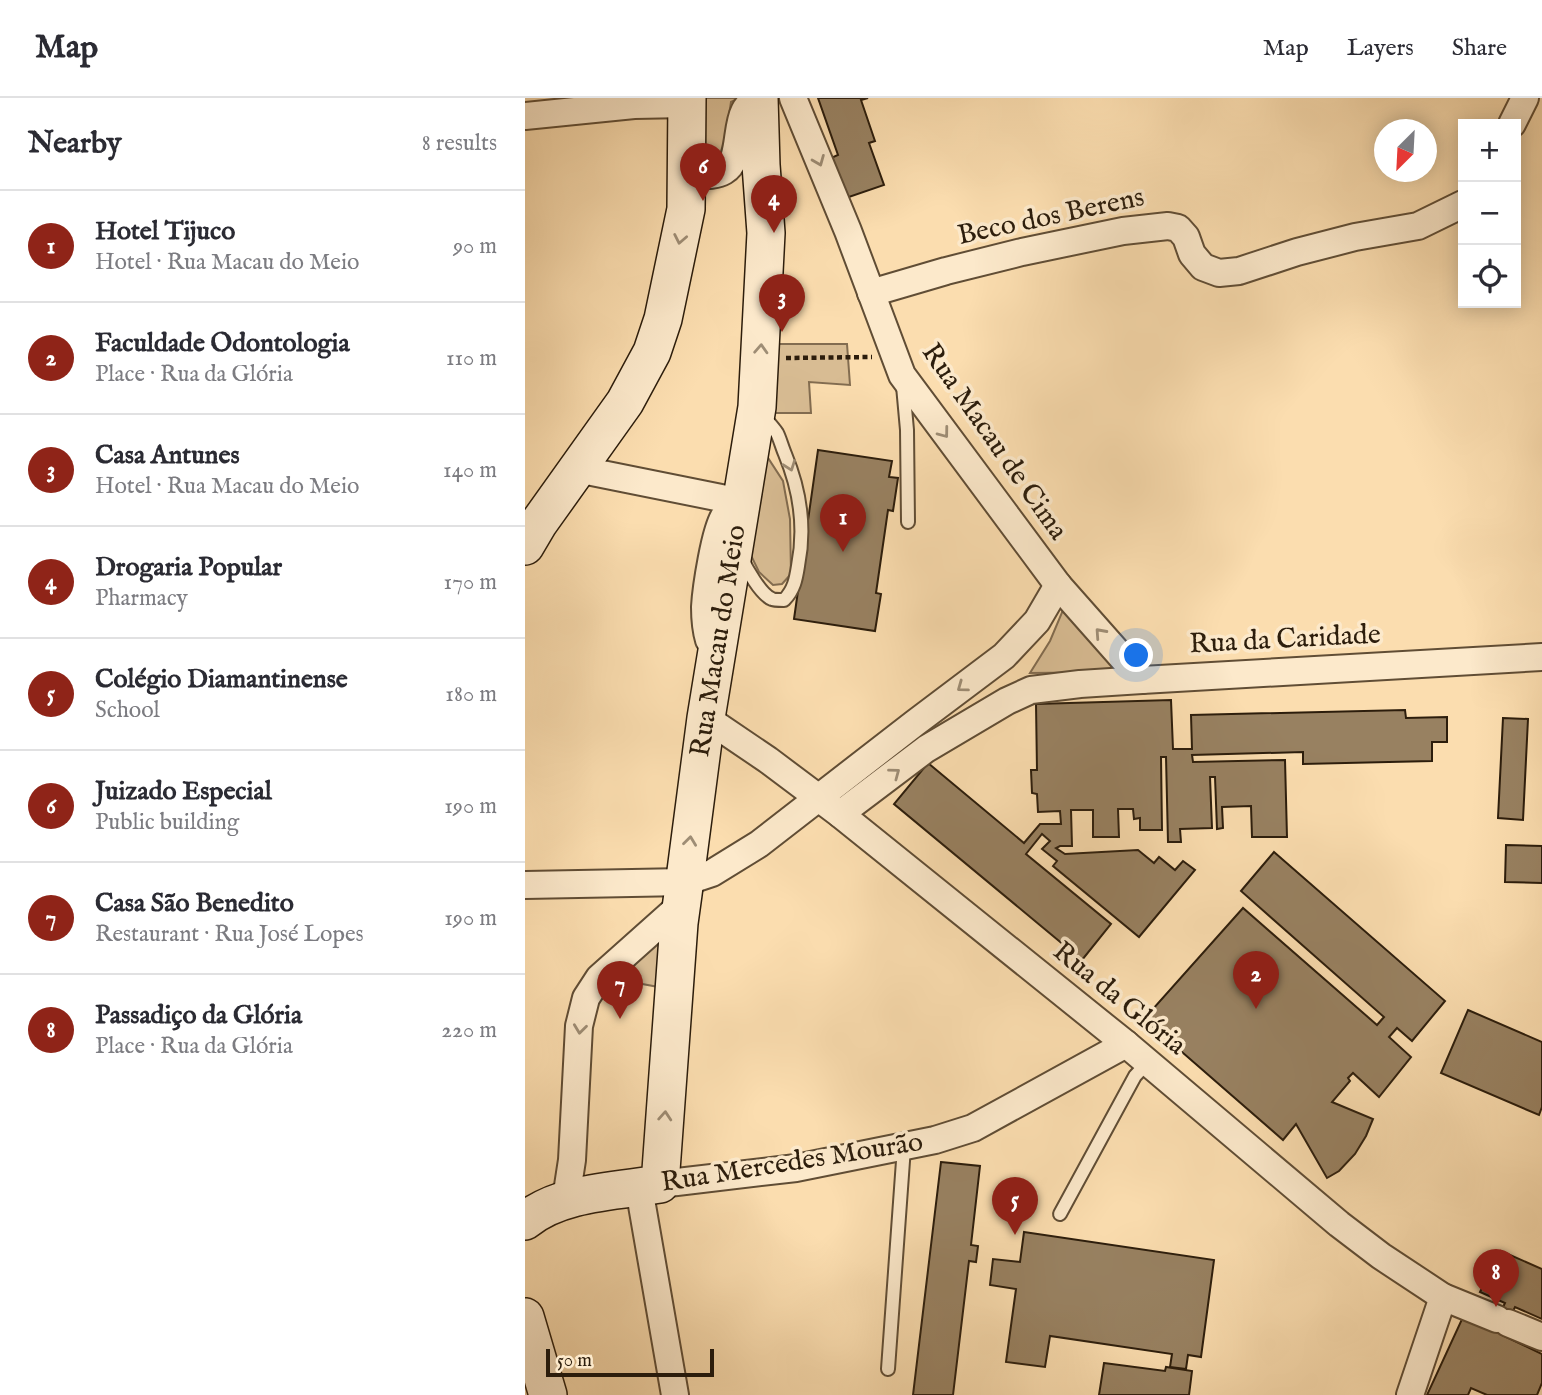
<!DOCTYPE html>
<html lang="en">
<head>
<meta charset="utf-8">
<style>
  body { margin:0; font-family:"IM FELL English",serif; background:#f2f2f3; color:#2b2b33 }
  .controls { position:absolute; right:21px; top:21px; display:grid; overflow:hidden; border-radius:0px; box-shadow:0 4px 18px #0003 }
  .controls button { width:63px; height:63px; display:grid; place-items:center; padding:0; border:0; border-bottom:2px solid #e1e1e2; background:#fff; color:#2b2b33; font:35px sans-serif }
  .compass { position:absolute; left:849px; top:21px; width:63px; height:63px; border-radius:50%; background:#fff; box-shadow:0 4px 18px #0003; rotate:204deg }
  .scale { position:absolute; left:21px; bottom:18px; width:168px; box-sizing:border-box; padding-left:7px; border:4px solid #2c1d0c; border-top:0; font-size:19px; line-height:24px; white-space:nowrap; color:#2c1d0c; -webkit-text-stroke:5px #fce9cb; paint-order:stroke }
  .you { position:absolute; left:612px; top:558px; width:24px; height:24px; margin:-18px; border:5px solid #fff; border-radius:50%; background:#1a73e8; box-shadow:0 0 0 10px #1a73e833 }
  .badge { display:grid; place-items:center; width:46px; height:46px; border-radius:50%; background:#8f2418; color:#fff; font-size:23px; font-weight:700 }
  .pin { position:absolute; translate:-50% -58px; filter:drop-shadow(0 2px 4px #0008) }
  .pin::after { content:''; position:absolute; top:37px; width:24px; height:21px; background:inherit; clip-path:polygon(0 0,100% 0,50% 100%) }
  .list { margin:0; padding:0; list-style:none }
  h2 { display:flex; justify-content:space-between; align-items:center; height:91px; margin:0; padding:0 28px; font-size:30px }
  h2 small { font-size:23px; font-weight:400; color:#7c7c81 }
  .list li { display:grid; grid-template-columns:46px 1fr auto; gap:21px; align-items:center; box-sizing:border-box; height:112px; padding:0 28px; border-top:2px solid #e1e1e2 }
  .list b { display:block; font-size:26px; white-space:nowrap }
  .list p { margin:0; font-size:23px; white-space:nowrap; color:#7c7c81 }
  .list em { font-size:23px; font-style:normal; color:#7c7c81 }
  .icon { flex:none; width:38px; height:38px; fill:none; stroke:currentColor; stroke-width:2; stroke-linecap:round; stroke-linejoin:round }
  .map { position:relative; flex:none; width:1017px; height:1297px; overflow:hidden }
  header { display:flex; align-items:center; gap:42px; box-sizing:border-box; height:98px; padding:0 35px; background:#fff; border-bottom:2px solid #e1e1e2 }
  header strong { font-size:33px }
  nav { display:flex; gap:38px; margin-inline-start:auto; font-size:24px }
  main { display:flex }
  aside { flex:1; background:#fff }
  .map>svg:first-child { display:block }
</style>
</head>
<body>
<header>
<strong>Map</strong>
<nav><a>Map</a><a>Layers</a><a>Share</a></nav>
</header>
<main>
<aside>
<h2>Nearby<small>8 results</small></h2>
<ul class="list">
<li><span class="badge">1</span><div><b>Hotel Tijuco</b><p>Hotel · Rua Macau do Meio</p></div><em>90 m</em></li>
<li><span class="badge">2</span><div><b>Faculdade Odontologia</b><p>Place · Rua da Glória</p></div><em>110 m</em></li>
<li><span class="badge">3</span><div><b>Casa Antunes</b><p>Hotel · Rua Macau do Meio</p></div><em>140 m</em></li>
<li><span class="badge">4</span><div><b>Drogaria Popular</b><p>Pharmacy</p></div><em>170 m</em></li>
<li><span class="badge">5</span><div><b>Colégio Diamantinense</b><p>School</p></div><em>180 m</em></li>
<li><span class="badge">6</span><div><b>Juizado Especial</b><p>Public building</p></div><em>190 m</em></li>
<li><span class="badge">7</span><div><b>Casa São Benedito</b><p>Restaurant · Rua José Lopes</p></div><em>190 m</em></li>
<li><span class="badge">8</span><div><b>Passadiço da Glória</b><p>Place · Rua da Glória</p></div><em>220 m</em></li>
</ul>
</aside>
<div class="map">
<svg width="1017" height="1297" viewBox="0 0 1017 1297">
  <rect width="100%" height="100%" fill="#fbddaf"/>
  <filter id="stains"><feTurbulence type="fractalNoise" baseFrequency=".00286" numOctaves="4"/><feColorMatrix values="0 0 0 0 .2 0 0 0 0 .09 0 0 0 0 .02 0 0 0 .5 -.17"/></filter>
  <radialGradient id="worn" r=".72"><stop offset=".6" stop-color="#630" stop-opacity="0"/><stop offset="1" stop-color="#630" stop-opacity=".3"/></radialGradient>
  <!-- green -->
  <g fill="#d8bc93" stroke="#826c50" stroke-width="2">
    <path d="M 173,0 L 214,0 L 206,4 L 197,63 L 169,66 Z"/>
    <path d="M 246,246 L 322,246 L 325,287 L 284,284 L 286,315 L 249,315 Z"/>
    <path d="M 236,349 L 258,383 L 265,421 L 266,476 L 257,486 L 248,487 L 234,474 L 220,445 Z"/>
    <path d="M 538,512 L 593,574 L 505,575 L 525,543 Z"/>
    <path d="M 147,826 L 139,890 L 101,883 L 118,851 Z"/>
  </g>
  <!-- building -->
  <g fill="#988161" stroke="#2c1d0c" stroke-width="2">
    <path d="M 293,0 L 343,0 L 336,2 L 350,43 L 344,45 L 359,87 L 321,100 L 306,60 L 313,57 Z"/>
    <path d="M 293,352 L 367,363 L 364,379 L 373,380 L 368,413 L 363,412 L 351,495 L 356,496 L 350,533 L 269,521 Z"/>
    <path d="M 646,602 L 648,651 L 667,651 L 666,617 L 880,612 L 881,620 L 922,619 L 922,644 L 907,644 L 907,663 L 778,666 L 778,654 L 667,657 L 668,664 L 760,662 L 762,739 L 727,739 L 726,708 L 697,709 L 698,730 L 692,731 L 690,679 L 685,679 L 687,730 L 655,731 L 656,744 L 643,744 L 641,659 L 636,659 L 637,732 L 615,732 L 615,720 L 609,721 L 608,711 L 593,711 L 594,739 L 568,739 L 568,712 L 546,712 L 547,748 L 535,748 L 531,750 L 540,756 L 613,752 L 629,765 L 634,759 L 650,772 L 658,763 L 670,772 L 614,839 L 528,768 L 532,763 L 517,751 L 525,743 L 517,736 L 501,756 L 586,826 L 557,862 L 369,706 L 403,665 L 499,745 L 515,726 L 536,726 L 535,713 L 513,714 L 512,696 L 507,695 L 506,672 L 512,672 L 511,606 Z"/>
    <path d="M 978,620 L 1003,621 L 998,722 L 973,720 Z"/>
    <path d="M 981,747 L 1017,748 L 1017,785 L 980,784 Z"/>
    <path d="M 749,754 L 920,903 L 887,943 L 872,930 L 864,939 L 886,959 L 854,999 L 828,975 L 823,980 L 825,983 L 807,1004 L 848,1021 L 841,1038 L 830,1056 L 814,1073 L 802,1080 L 771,1026 L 758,1042 L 619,921 L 718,810 L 852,927 L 859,919 L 716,793 Z"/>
    <path d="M 943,912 L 1017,944 L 1017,1009 L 1014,1017 L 916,975 Z"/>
    <path d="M 416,1064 L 455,1068 L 446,1147 L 453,1148 L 451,1164 L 444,1163 L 428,1297 L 388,1297 Z"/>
    <path d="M 499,1134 L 689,1162 L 676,1259 L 663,1257 L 661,1271 L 645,1269 L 647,1256 L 525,1238 L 520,1269 L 481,1264 L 491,1191 L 465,1187 L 468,1161 L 495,1164 Z"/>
    <path d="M 976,1153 L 1017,1171 L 1017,1221 L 990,1209 L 977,1237 L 1017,1256 L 1017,1285 L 1012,1297 L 962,1297 L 946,1290 L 943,1297 L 902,1297 L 938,1219 L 967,1232 L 980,1205 L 955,1194 Z"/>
    <path d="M 579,1265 L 640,1273 L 641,1269 L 667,1273 L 664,1297 L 574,1297 Z"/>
  </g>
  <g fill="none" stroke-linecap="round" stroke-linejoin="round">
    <defs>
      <g id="service">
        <path d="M 378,288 L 382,332 L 383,424"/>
        <path d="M 216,459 C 221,470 236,497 247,501 C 249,502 257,502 259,502 C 269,492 271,481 273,468 C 281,428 275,392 260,356 C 257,349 255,341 252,335 C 248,329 243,324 238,318"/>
        <path d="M 535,1116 L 610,978 L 623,964"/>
        <path d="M 363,1271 L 379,1049"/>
      </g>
      <g id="minor">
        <path d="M 268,0 L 323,133 L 377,277 L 533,487 L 617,582"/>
        <path d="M 0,18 L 109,7 L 161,6"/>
        <path d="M 987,26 L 1000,0"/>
        <path d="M 161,78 C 173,77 189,79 199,73 C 223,59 202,3 239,1"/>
        <path d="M 346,195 L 421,173 L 497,154 L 598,133 L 643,128 L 653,130 L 661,139 L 667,156 L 678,169 L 694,175 L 714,173 L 772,154 L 830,139 L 893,128 L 938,106"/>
        <path d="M 52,371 L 216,404"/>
        <path d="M 184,542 C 181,532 180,520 180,509 C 181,491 190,430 200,417 C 204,412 209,412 215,412"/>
        <path d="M 181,620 L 243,662 L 315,716 L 601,946 L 814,1126 L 856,1158 L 918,1199 L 972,1221"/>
        <path d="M 315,716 L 401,651 L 482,603 L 506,592 L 555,586 L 617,582 L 1017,559"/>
        <path d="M 0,787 L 160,784 L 187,775 L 234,746 L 390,625 L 479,558 L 512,523 L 533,487"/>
        <path d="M 135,1086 L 271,1070 L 410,1042 L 448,1030 L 601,946"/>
        <path d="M 114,1090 L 150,1297"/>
        <path d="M 41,1101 L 47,1062 L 54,928 L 61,900 L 74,880 L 157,806"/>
        <path d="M 983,1225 L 1017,1239"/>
        <path d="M 885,1297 L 918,1199"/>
      </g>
      <g id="secondary">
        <path d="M 0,448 L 13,426 L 100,304 L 127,254 L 138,221 L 161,111 L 162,0"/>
        <path d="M 0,1123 C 34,1094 92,1093 135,1086 L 154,825 L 158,796 L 181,620 L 232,309 L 241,135 L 236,67 L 234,0"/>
        <path d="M 0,1219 L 23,1297"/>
      </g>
    </defs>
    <!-- service casing -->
    <use href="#service" stroke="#604d35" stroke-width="16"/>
    <!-- minor casing -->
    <use href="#minor" stroke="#604d35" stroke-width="30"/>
    <!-- secondary casing -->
    <use href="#secondary" stroke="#2c1d0c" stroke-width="40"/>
    <!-- path -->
    <path stroke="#2c1d0c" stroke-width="4.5" stroke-dasharray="5 3.5" stroke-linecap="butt" d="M 261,260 L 347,259"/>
    <!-- service -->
    <use href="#service" stroke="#fce9cb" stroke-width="12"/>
    <!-- minor -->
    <use href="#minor" stroke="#fce9cb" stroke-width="26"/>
    <!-- secondary -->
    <use href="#secondary" stroke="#fce9cb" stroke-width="37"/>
  </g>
  <!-- one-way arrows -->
  <defs><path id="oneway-chevron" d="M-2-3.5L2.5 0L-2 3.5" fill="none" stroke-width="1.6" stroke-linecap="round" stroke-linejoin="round" transform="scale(1.75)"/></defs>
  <g stroke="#9e8d75">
    <use href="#oneway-chevron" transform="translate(294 63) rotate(68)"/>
    <use href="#oneway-chevron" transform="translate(155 141) rotate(101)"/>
    <use href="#oneway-chevron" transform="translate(236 251) rotate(-87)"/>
    <use href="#oneway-chevron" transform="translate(419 335) rotate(53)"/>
    <use href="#oneway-chevron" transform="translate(265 368) rotate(70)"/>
    <use href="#oneway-chevron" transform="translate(575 535) rotate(-132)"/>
    <use href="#oneway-chevron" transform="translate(437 589) rotate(144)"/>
    <use href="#oneway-chevron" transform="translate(370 675) rotate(-37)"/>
    <use href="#oneway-chevron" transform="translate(165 743) rotate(-83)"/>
    <use href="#oneway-chevron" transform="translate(55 931) rotate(97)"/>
    <use href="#oneway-chevron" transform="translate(140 1018) rotate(-86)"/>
  </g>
  <g text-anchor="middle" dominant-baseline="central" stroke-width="7" stroke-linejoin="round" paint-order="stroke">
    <!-- street labels -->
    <g font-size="28" fill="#2c1d0c" stroke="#fce9cb">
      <text transform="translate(526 119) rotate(-12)">Beco dos Berens</text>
      <text transform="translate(469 344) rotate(55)">Rua Macau de Cima</text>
      <text transform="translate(760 542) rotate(-3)">Rua da Caridade</text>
      <text transform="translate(194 543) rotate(-81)">Rua Macau do Meio</text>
      <text transform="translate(594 901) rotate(39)">Rua da Glória</text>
      <text transform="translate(267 1065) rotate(-9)">Rua Mercedes Mourão</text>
    </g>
  </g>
  <rect width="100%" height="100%" filter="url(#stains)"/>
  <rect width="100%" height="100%" fill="url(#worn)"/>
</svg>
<div class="controls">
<button>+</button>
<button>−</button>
<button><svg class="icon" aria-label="locate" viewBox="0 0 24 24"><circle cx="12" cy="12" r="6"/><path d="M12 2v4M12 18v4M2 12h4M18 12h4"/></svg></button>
</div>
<svg class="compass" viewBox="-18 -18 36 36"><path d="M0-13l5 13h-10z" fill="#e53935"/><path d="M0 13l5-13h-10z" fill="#7c7c81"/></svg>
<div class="scale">50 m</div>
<div class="you"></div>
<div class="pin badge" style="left:318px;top:454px">1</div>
<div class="pin badge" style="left:731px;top:911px">2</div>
<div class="pin badge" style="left:257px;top:234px">3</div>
<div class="pin badge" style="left:249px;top:135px">4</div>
<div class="pin badge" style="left:490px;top:1137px">5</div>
<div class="pin badge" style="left:178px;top:103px">6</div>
<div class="pin badge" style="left:95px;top:921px">7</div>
<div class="pin badge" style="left:971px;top:1209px">8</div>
</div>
</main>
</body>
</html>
